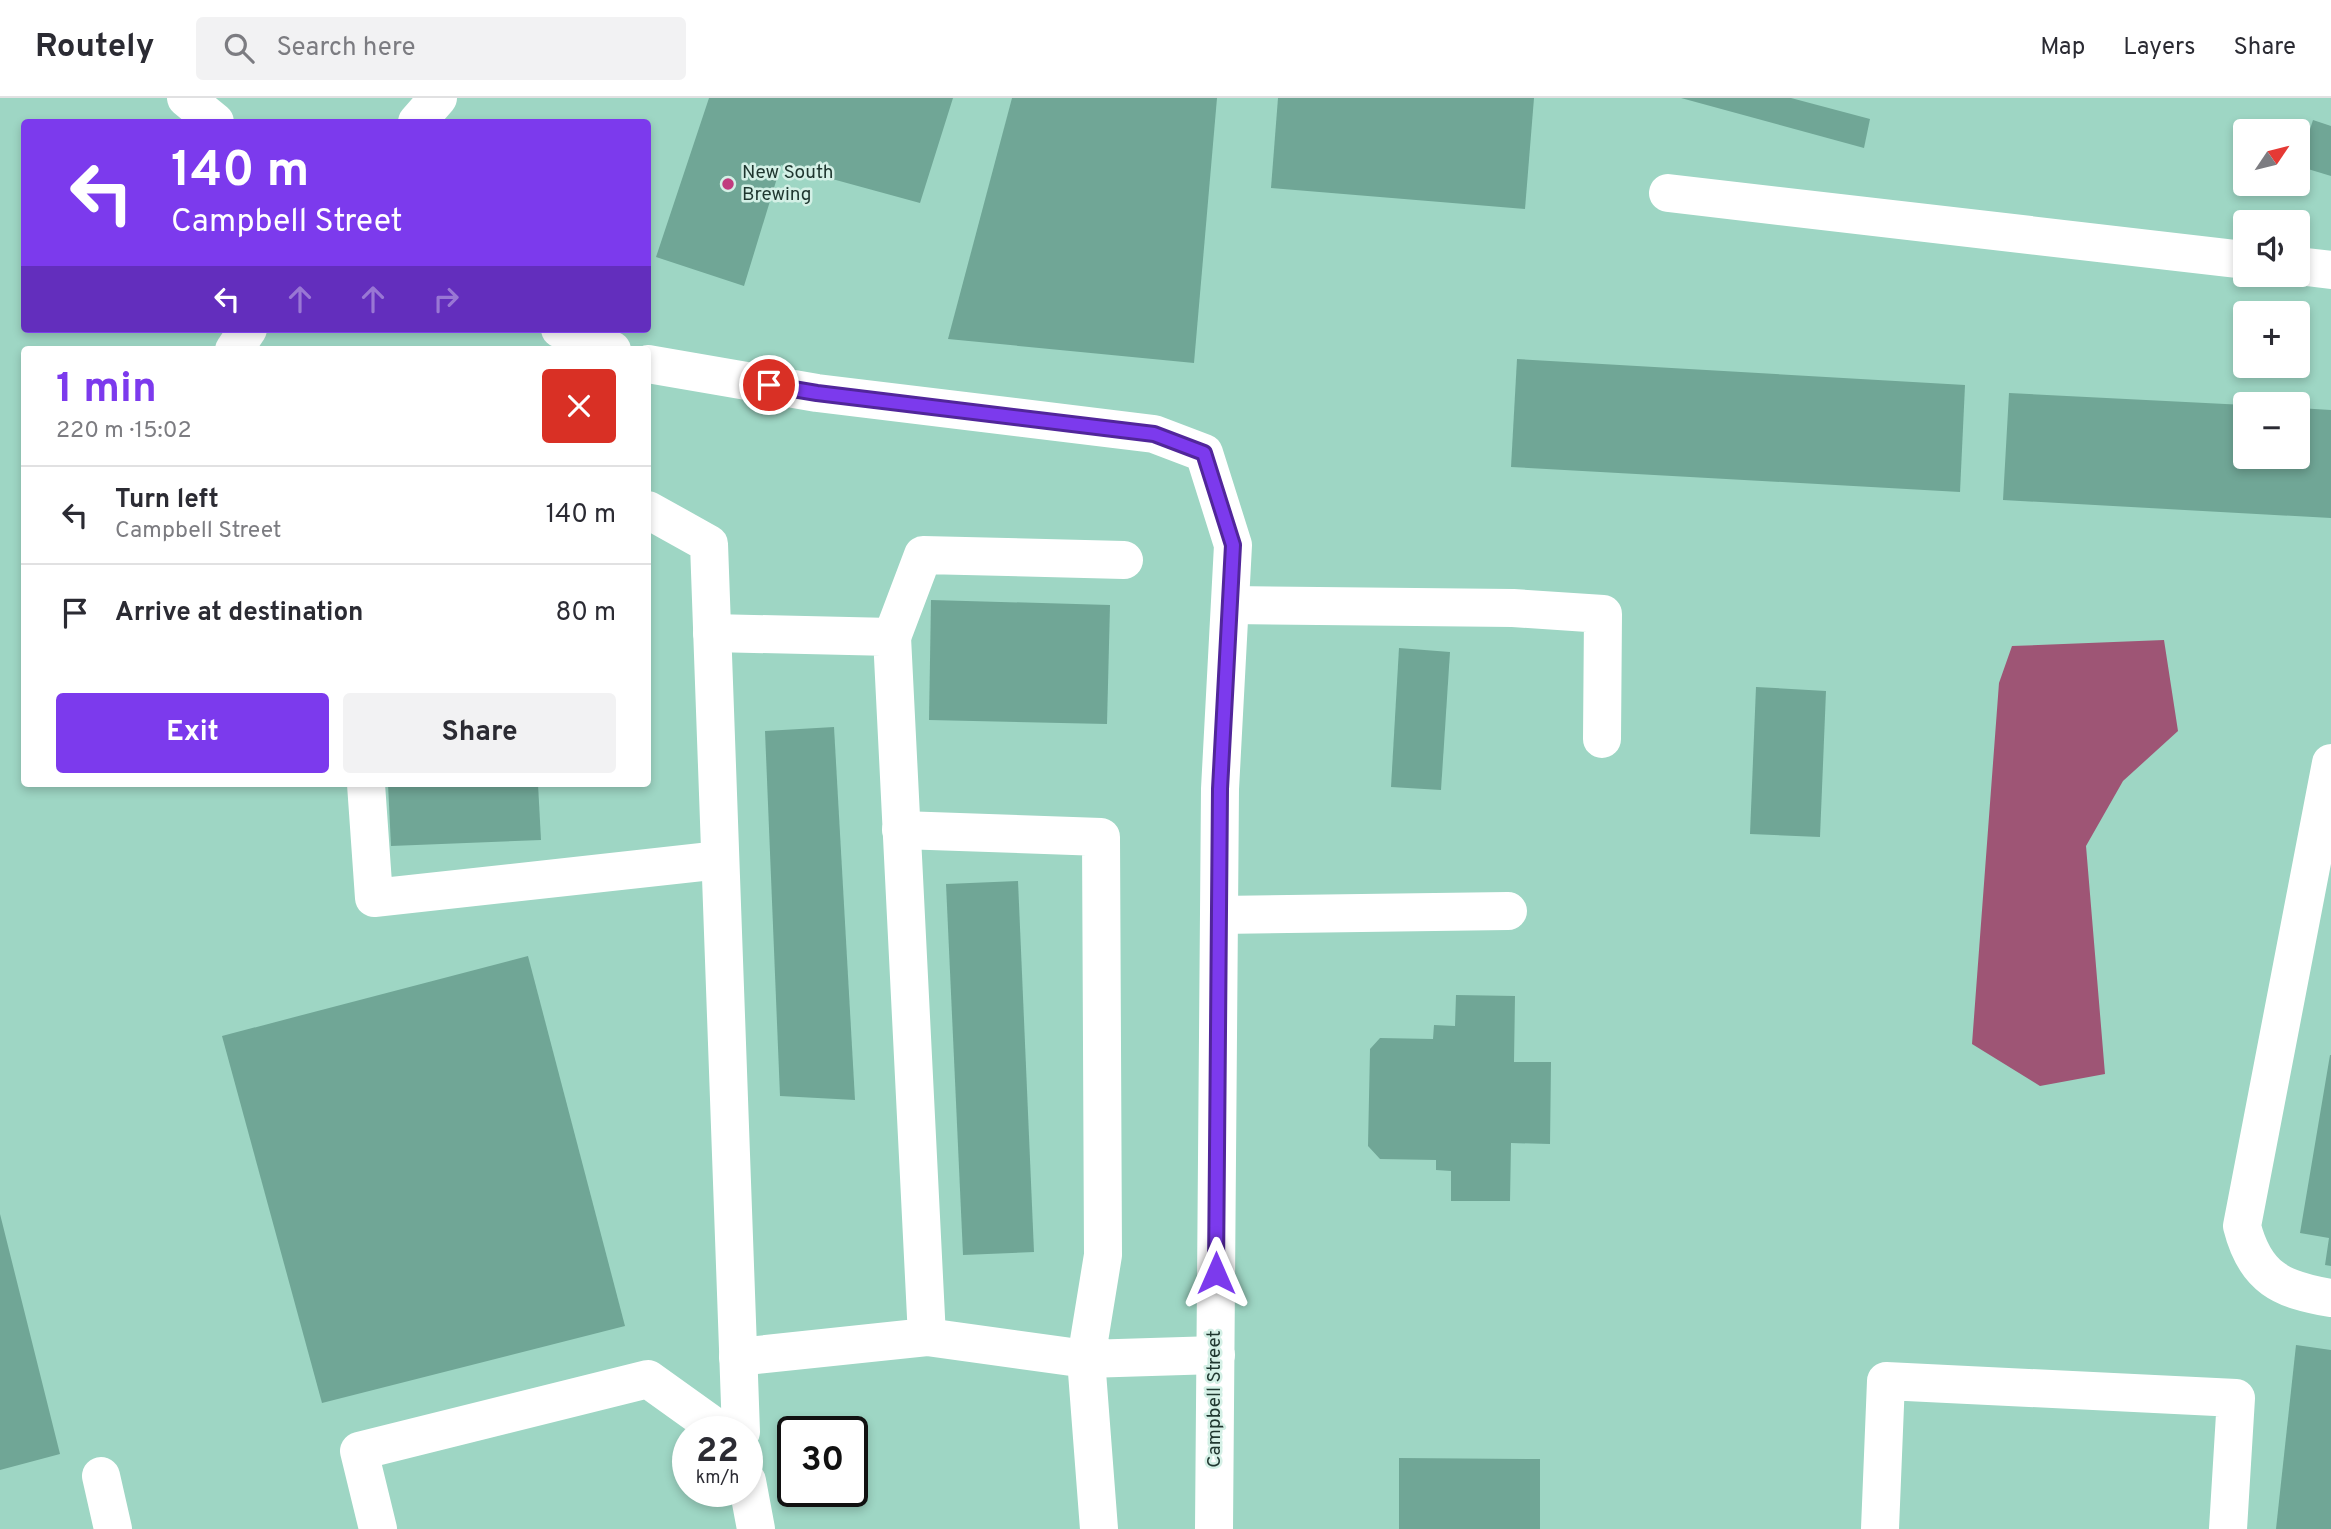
<!DOCTYPE html>
<meta charset="utf-8">
<style>
body{margin:0;font-family:Overpass,sans-serif;background:#f2f2f3;color:#2b2b33;height:100vh;display:flex;flex-direction:column;font-size:26px;white-space:nowrap}
*{box-sizing:border-box;margin:0}
p{font-size:23px;color:#7c7c81}
.icon{flex:none;width:38px;height:38px;fill:none;stroke:currentColor;stroke-width:2;stroke-linecap:round;stroke-linejoin:round}
.map{position:relative;flex:1;overflow:hidden}
.panel{position:absolute;left:21px;top:248px;width:630px;height:441px;display:flex;flex-direction:column;background:#fff;border-radius:7px;box-shadow:0 4px 10px #0003}
.panel>*{flex:none}
.top-card{position:absolute;left:21px;top:21px;width:630px;height:214px;border-radius:7px;box-shadow:0 4px 10px #0003;background:#7c3aed;color:#fff;overflow:hidden}
.needle{width:46px;rotate:55deg}
.tools{position:absolute;left:2233px;top:21px;display:grid;gap:14px}
.tools a{display:grid;place-items:center;width:77px;height:77px;border-radius:7px;background:#fff;box-shadow:0 4px 10px #0003;font-size:35px}
.speed{position:absolute;left:672px;top:1318px;display:flex;gap:14px;font-size:35px;font-weight:700;text-align:center}
.speed>*{display:grid;place-content:center;width:91px;height:91px;border-radius:50%;background:#fff;box-shadow:0 4px 10px #0003;line-height:1}
.speed small{font-size:18px;font-weight:400}
.speed .limit{border:4px solid #111;border-radius:10px;background:#fff;color:#111}
.pin{position:absolute;display:grid;place-items:center;width:60px;height:60px;color:#fff;margin:-30px;border:4px solid #fff;border-radius:50%;box-shadow:0 2px 7px #0007}
.me{position:absolute;width:77px;margin:-38px;rotate:0deg;stroke-linejoin:round;filter:drop-shadow(0 0 5px #0008)}
.turn{display:flex;align-items:center;gap:24px;height:147px;padding:0 35px;font-size:32px}
.turn .icon{width:91px;height:91px;stroke-width:2.5}
.turn b{display:block;font-size:49px;line-height:60px}
.lanes{display:flex;align-items:center;height:66px;padding:0 35px;background:#0003;justify-content:center;gap:35px;direction:ltr}
.lanes .off{opacity:.35}
.round{display:grid;place-items:center;flex:none;width:74px;height:74px;border-radius:7px;background:#f2f2f3}
.headline{display:flex;align-items:center;justify-content:space-between;height:119px;padding:0 35px}
h1{font-size:42px;font-weight:700;line-height:52px;color:#7c3aed}
.primary-button{display:flex;gap:14px;margin-top:auto;padding:14px 35px}
.primary-button a{flex:1;height:80px;border-radius:7px;background:#7c3aed;color:#fff;font-size:28px;font-weight:700;line-height:80px;text-align:center}
.primary-button a+a{background:#f2f2f3;color:#2b2b33}
ul{padding:0;list-style:none}
li{display:flex;align-items:center;gap:21px;height:98px;padding:0 35px;border-top:2px solid #e1e1e2}
li div{flex:1}
li b{display:block;font-size:26px}
li em{font-style:normal}
header{display:flex;align-items:center;gap:42px;box-sizing:border-box;height:98px;padding:0 35px;background:#fff;border-bottom:2px solid #e1e1e2}
header strong{font-size:33px}
nav{display:flex;gap:38px;margin-inline-start:auto;font-size:24px}
.search{width:490px;height:63px;background:#f2f2f3;display:flex;align-items:center;gap:18px;box-sizing:border-box;padding:0 24px;border-radius:7px;color:#7c7c81;font-size:26px}
.map>svg:first-child{display:block}
.water{fill:#9e5575}
.building{fill:#70a696}
.lines{fill:none;stroke-linecap:round;stroke-linejoin:round}
.minor{stroke:#fff;stroke-width:38}
.route-casing{stroke:#51269a;stroke-width:18}
.route{stroke:#7c3aed;stroke-width:12}
.poi-dot{fill:#c13c7f;stroke:#d4f0e6;stroke-width:2.5}
.labels{text-anchor:middle;dominant-baseline:central;stroke-width:5;stroke-linejoin:round;paint-order:stroke}
.poi-label{font-size:19px;fill:#1f362f;stroke:#d4f0e6;text-anchor:start}
.street-label{font-size:19px;fill:#1f362f;stroke:#d4f0e6}
</style>
<header>
<strong>Routely</strong>
<div class="search"><svg class="icon" aria-label="search" viewBox="0 0 24 24"><circle cx="10" cy="10" r="6"/><path d="M15 15l6 6"/></svg>Search here</div>
<nav><a>Map</a><a>Layers</a><a>Share</a></nav>
</header>
<div class="map">
<svg width="2331" height="1431" viewBox="0 0 2331 1431">
<rect width="100%" height="100%" fill="#9ed6c4"/>
<polygon class="water" points="2164,542 2178,633 2123,683 2086,748 2105,976 2040,988 1972,946 1999,585 2012,548"/>
<g class="building">
<polygon points="709,0 953,0 920,105 781,67 744,188 656,159"/>
<polygon points="1012,0 1217,0 1194,265 948,241"/>
<polygon points="1278,0 1534,0 1525,111 1271,90"/>
<polygon points="1681,0 1791,0 1870,21 1864,50"/>
<polygon points="2313,22 2331,28 2331,78 2298,68"/>
<polygon points="1517,261 1965,287 1960,394 1511,369"/>
<polygon points="2009,295 2245,307 2245,359 2298,359 2298,310 2331,312 2331,420 2003,402"/>
<polygon points="931,502 1110,507 1107,626 929,622"/>
<polygon points="1399,550 1450,554 1441,692 1391,689"/>
<polygon points="1756,589 1826,593 1820,739 1750,736"/>
<polygon points="834,629 855,1002 780,998 765,633"/>
<polygon points="388,686 538,686 541,742 391,748"/>
<polygon points="1018,783 1034,1154 963,1157 946,786"/>
<polygon points="528,858 625,1228 322,1305 222,938"/>
<polygon points="1456,897 1515,898 1514,964 1551,964 1550,1046 1511,1045 1510,1103 1451,1103 1451,1073 1436,1072 1436,1062 1380,1061 1368,1048 1370,951 1380,940 1433,941 1434,927 1455,928"/>
<polygon points="2330,957 2331,957 2331,1168 2325,1167 2329,1140 2300,1135"/>
<polygon points="0,1116 60,1356 0,1372"/>
<polygon points="2296,1247 2331,1252 2331,1431 2276,1431"/>
<polygon points="1399,1360 1540,1361 1540,1431 1399,1431"/>
</g>
<g class="lines">
<g class="minor">
<polyline points="186,0 215,24"/>
<polyline points="417,24 438,0"/>
<polyline points="1668,95 2245,162"/>
<polyline points="2298,168 2331,172"/>
<polyline points="560,231 612,252"/>
<polyline points="234,252 248,231"/>
<polyline points="648,266 817,295 1154,336 1204,355 1233,447 1220,691 1214,1431"/>
<polyline points="648,412 709,446 741,1334"/>
<polyline points="1230,507 1513,510 1603,516 1602,641"/>
<polyline points="712,535 892,539 927,1239 738,1259"/>
<polyline points="892,539 923,457 1124,462"/>
<path d="M2331,665L2242,1128C2255,1180 2282,1192 2331,1200"/>
<polyline points="366,686 374,800 720,762"/>
<polyline points="901,732 1101,739 1103,1157 1086,1261 1216,1257"/>
<polyline points="1219,817 1508,813"/>
<polyline points="927,1239 1086,1261 1099,1431"/>
<polyline points="101,1378 113,1431"/>
<polyline points="747,1383 756,1431"/>
<polyline points="378,1431 359,1353 648,1281 722,1334"/>
<polyline points="1880,1431 1886,1283 2236,1300 2228,1431"/>
</g>
</g>
<g class="lines">
<defs>
<polyline id="route" points="769,287 817,295 1154,336 1204,355 1233,447 1220,691 1216,1175"/>
</defs>
<use href="#route" class="route-casing"/>
<use href="#route" class="route"/>
</g>
<circle class="poi-dot" cx="728" cy="86" r="7"/>
<g class="labels">
<g class="poi-label">
<text x="742" y="75">New South<tspan x="742" dy="22">Brewing</tspan></text>
</g>
<g class="street-label">
<text transform="translate(1215 1301) rotate(-90)">Campbell Street</text>
</g>
</g>
</svg>
<div class="tools">
<a><svg class="needle" viewBox="-14 -14 28 28"><path d="M0-13l5 13h-10z" fill="#e53935"/><path d="M0 13l5-13h-10z" fill="#7c7c81"/></svg></a>
<a><svg class="icon" aria-label="sound" viewBox="0 0 24 24"><path d="M4 9h4l5-4v14l-5-4H4zM17 9q2 3 0 6"/></svg></a>
<a>+</a>
<a>−</a>
</div>
<div class="speed"><div>22<small>km/h</small></div><div class="limit">30</div></div>
<div class="pin" style="left:769px;top:287px;background:#d93025"><svg class="icon" aria-label="arrive" viewBox="0 0 24 24"><path d="M6 21V4h12l-3 4 3 4H6"/></svg></div>
<svg class="me" style="left:1216px;top:1175px" viewBox="-20 -20 40 40"><path d="M0-17L14 15 0 8-14 15z" fill="#7c3aed" stroke="#fff" stroke-width="4"/></svg>
<div class="top-card">
<div class="turn"><svg class="icon" aria-label="left" viewBox="0 0 24 24"><path d="M17 20v-9H6M10 6l-5 5 5 5"/></svg><div><b>140 m</b>Campbell Street</div></div>
<div class="lanes"><svg class="icon" aria-label="left" viewBox="0 0 24 24"><path d="M17 20v-9H6M10 6l-5 5 5 5"/></svg><svg class="icon off" aria-label="ahead" viewBox="0 0 24 24"><path d="M12 20V5M6 11l6-6 6 6"/></svg><svg class="icon off" aria-label="ahead" viewBox="0 0 24 24"><path d="M12 20V5M6 11l6-6 6 6"/></svg><svg class="icon off" aria-label="right" viewBox="0 0 24 24"><path d="M7 20v-9h11M14 6l5 5-5 5"/></svg></div>
</div>
<section class="panel">
<div class="headline"><div><h1>1 min</h1><p>220 m · 15:02</p></div><a class="round" style="background:#d93025;color:#fff"><svg class="icon" aria-label="close" viewBox="0 0 24 24"><path d="M6 6l12 12M18 6L6 18"/></svg></a></div>
<ul>
<li><svg class="icon" aria-label="left" viewBox="0 0 24 24"><path d="M17 20v-9H6M10 6l-5 5 5 5"/></svg><div><b>Turn left</b><p>Campbell Street</p></div><em>140 m</em></li>
<li><svg class="icon" aria-label="arrive" viewBox="0 0 24 24"><path d="M6 21V4h12l-3 4 3 4H6"/></svg><div><b>Arrive at destination</b></div><em>80 m</em></li>
</ul>
<div class="primary-button"><a>Exit</a><a>Share</a></div>
</section>
</div>
